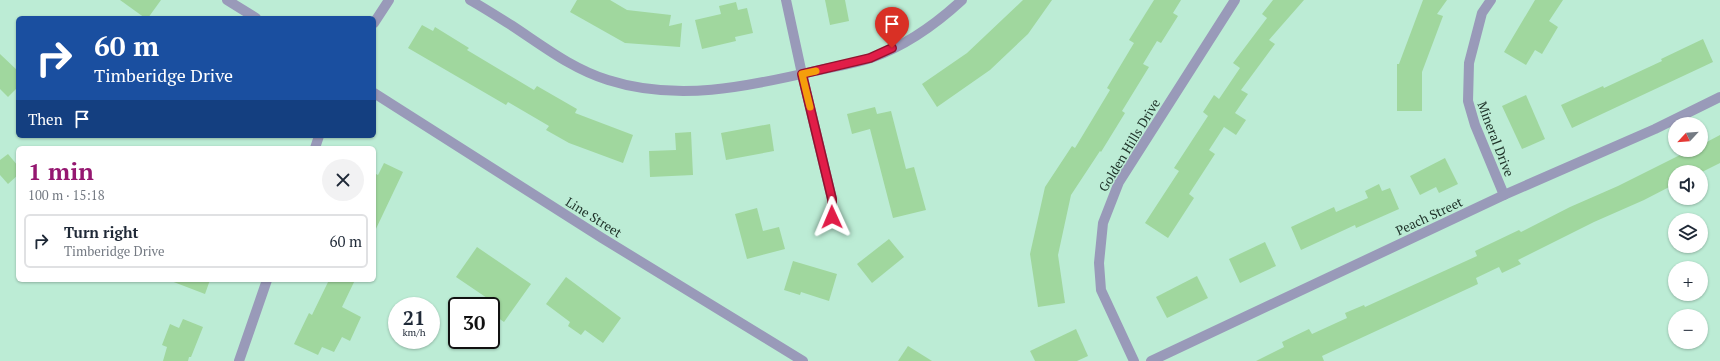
<!DOCTYPE html>
<meta charset="utf-8">
<style>
body{margin:0;font-family:"PT Serif",serif;background:#f2f2f3;color:#1f2937;height:100vh;display:flex;flex-direction:column;font-size:15px;white-space:nowrap}
*{box-sizing:border-box;margin:0}
p{font-size:13px;color:#747a83}
.icon{flex:none;width:22px;height:22px;fill:none;stroke:currentColor;stroke-width:2;stroke-linecap:round;stroke-linejoin:round}
.map{position:relative;flex:1;overflow:hidden}
.details{position:absolute;left:16px;top:146px;width:360px;height:136px;display:flex;flex-direction:column;background:#fff;border-radius:6px;box-shadow:0 1px 3px #0004}
.details>*{flex:none}
.hud{position:absolute;left:16px;top:16px;width:360px;height:122px;border-radius:6px;box-shadow:0 1px 3px #0004;background:#1a4fa0;color:#fff;overflow:hidden}
.needle{width:26px;rotate:244deg}
.fabs{position:absolute;left:1668px;top:117px;display:grid;gap:8px}
.fabs a{display:grid;place-items:center;width:40px;height:40px;border-radius:50%;background:#fff;box-shadow:0 1px 3px #0004;font-size:20px}
.speed{position:absolute;left:388px;top:297px;display:flex;gap:8px;font-size:20px;font-weight:700;text-align:center}
.speed>*{display:grid;place-content:center;width:52px;height:52px;border-radius:50%;background:#fff;box-shadow:0 1px 3px #0004;line-height:1}
.speed small{font-size:10px;font-weight:400}
.speed .limit{border:2px solid #111;border-radius:6px;background:#fff;color:#111}
.pin{position:absolute;display:grid;place-items:center;width:34px;height:34px;color:#fff;margin:-41px -17px;border-radius:50% 50% 50% 0;rotate:-45deg;box-shadow:0 0 4px #0007}
.pin .icon{rotate:45deg}
.me{position:absolute;width:44px;margin:-22px;rotate:359deg;stroke-linejoin:round;filter:drop-shadow(0 0 3px #0008)}
.turn{display:flex;align-items:center;gap:14px;height:84px;padding:0 12px;font-size:18px}
.turn .icon{width:52px;height:52px;stroke-width:2.5}
.turn b{display:block;font-size:28px;line-height:34px}
.then{display:flex;align-items:center;height:38px;padding:0 12px;background:#0003;gap:8px;font-size:15px}
.round{display:grid;place-items:center;flex:none;width:42px;height:42px;border-radius:21px;background:#f2f2f3}
.head{display:flex;align-items:center;justify-content:space-between;height:68px;padding:0 12px}
h1{font-size:24px;font-weight:700;line-height:30px;color:#951770}
ul{padding:0;list-style:none}
li{display:flex;align-items:center;gap:12px;height:54px;margin:0 8px 6px;padding:0 4px;border:2px solid #e0e1e3;border-radius:6px}
li div{flex:1}
li b{display:block;font-size:15px}
li em{font-style:normal}
.map>svg:first-child{display:block}
.building{fill:#a0d79e}
.lines{fill:none;stroke-linecap:round;stroke-linejoin:round}
.street{stroke:#999ab9;stroke-width:10}
.route-casing{stroke:#92132f;stroke-width:10}
.route{stroke:#e11d48;stroke-width:7}
.slow{stroke:#f59e0b;stroke-width:7}
.labels{text-anchor:middle;dominant-baseline:central;stroke-width:3;stroke-linejoin:round;paint-order:stroke}
.street-label{font-size:13px;fill:#1e3128;stroke:#bcecd5}
</style>
<div class="map">
<svg width="1720" height="361" viewBox="0 0 1720 361">
<rect width="100%" height="100%" fill="#bcecd5"/>
<g class="building">
<polygon points="120,0 161,0 148,18 145,18"/>
<polygon points="577,0 610,0 627,10 671,15 669,26 682,23 680,47 625,43 570,12"/>
<polygon points="825,0 845,0 849,21 830,25"/>
<polygon points="1023,0 1052,0 1028,34 990,70 937,107 922,84 967,53"/>
<polygon points="1154,0 1181,0 1173,13 1178,16 1161,43 1157,41 1143,64 1149,67 1122,111 1125,113 1101,152 1100,151 1071,195 1058,255 1065,303 1038,307 1030,254 1045,187 1072,146 1075,148 1110,90 1107,88 1134,43 1129,40"/>
<polygon points="1273,0 1304,0 1269,40 1275,44 1241,90 1248,94 1235,113 1246,120 1236,135 1224,127 1209,150 1215,154 1189,194 1194,198 1168,238 1145,223 1179,171 1174,168 1208,116 1203,112 1214,95 1219,99 1240,68 1233,63 1267,18 1262,14"/>
<polygon points="1423,0 1447,0 1437,14 1443,16 1422,72 1422,111 1397,111 1397,64 1399,64"/>
<polygon points="1535,0 1563,0 1549,21 1558,27 1542,54 1535,50 1526,65 1504,52"/>
<polygon points="736,2 738,10 747,8 753,33 735,37 736,41 702,49 695,20 721,14 719,6"/>
<polygon points="422,25 433,31 435,27 469,48 467,50 534,90 537,86 577,109 575,113 633,135 623,163 569,143 546,130 549,126 508,102 506,105 408,48"/>
<polygon points="1703,39 1713,62 1572,128 1561,105 1603,86 1604,88 1662,61 1661,59"/>
<polygon points="0,54 18,71 18,87 8,97 0,89"/>
<polygon points="1526,95 1545,139 1522,149 1502,106"/>
<polygon points="875,107 877,114 891,111 906,169 914,167 926,210 893,218 870,129 852,134 847,114"/>
<polygon points="770,124 774,151 726,160 721,133"/>
<polygon points="691,132 693,175 650,177 649,151 676,150 675,133"/>
<polygon points="1720,135 1720,163 1702,172 1675,172 1675,184 1644,200 1594,222 1518,260 1521,264 1502,273 1499,267 1476,278 1478,284 1322,356 1324,361 1256,361 1284,347 1282,342 1309,329 1312,334 1347,318 1345,313 1364,305 1365,307 1477,256 1475,251 1519,230 1521,232 1570,207 1618,186 1690,150 1701,150 1701,145"/>
<polygon points="8,154 18,166 18,175 8,184 0,175 0,160"/>
<polygon points="1445,158 1458,184 1439,193 1436,187 1420,195 1410,176"/>
<polygon points="384,163 403,172 374,233 374,173 378,175"/>
<polygon points="1379,184 1382,191 1390,188 1399,209 1356,228 1355,225 1301,250 1291,227 1334,207 1336,212 1368,198 1365,191"/>
<polygon points="757,208 763,231 779,227 785,249 747,259 735,214"/>
<polygon points="889,239 904,257 872,283 857,264"/>
<polygon points="1265,242 1276,266 1240,283 1229,259"/>
<polygon points="477,247 531,284 504,322 491,313 491,306 481,306 487,298 456,277"/>
<polygon points="793,261 837,274 829,301 801,292 800,295 784,290"/>
<polygon points="1197,276 1208,298 1167,318 1156,297"/>
<polygon points="566,277 621,318 603,343 585,330 581,335 568,326 570,322 546,304"/>
<polygon points="171,280 210,280 205,294 171,281"/>
<polygon points="329,280 355,280 342,307 361,317 350,341 342,337 334,352 322,347 318,355 294,344 309,313 312,315"/>
<polygon points="183,319 203,327 191,357 189,357 188,361 163,361 167,347 162,345 170,324 179,328"/>
<polygon points="1076,329 1088,356 1077,361 1035,361 1030,351"/>
<polygon points="908,346 932,361 898,361"/>
</g>
<g class="lines">
<g class="street">
<polyline points="227,0 256,18"/>
<path d="M470,0C484,8 498,17 511,25C543,46 572,69 608,80C677,102 746,87 815,71C833,67 853,64 871,58C905,46 936,24 962,0"/>
<polyline points="786,0 802,74 832,199 832,217"/>
<polyline points="1491,0 1482,13 1469,63 1468,101 1475,125 1504,195"/>
<polyline points="374,23 389,0"/>
<polyline points="374,93 602,238 803,361"/>
<polyline points="315,148 319,136"/>
<polyline points="239,361 267,280"/>
<polyline points="1134,361 1101,290 1099,263 1103,223 1119,182 1235,0"/>
<polyline points="1151,361 1504,195 1655,129 1720,97"/>
</g>
</g>
<g class="lines">
<defs>
<polyline id="route" points="832,217 832,199 802,74 870,58 892,48"/>
</defs>
<use href="#route" class="route-casing"/>
<use href="#route" class="route"/>
<polyline class="slow" points="810,107 802,74 816,71"/>
</g>
<g class="labels">
<g class="street-label">
<text transform="translate(1496 139) rotate(69)">Mineral Drive</text>
<text transform="translate(1129 145) rotate(-59)">Golden Hills Drive</text>
<text transform="translate(1429 216) rotate(-25)">Peach Street</text>
<text transform="translate(594 217) rotate(32)">Line Street</text>
</g>
</g>
</svg>
<div class="fabs">
<a><svg class="needle" viewBox="-14 -14 28 28"><path d="M0-13l5 13h-10z" fill="#e53935"/><path d="M0 13l5-13h-10z" fill="#747a83"/></svg></a>
<a><svg class="icon" aria-label="sound" viewBox="0 0 24 24"><path d="M4 9h4l5-4v14l-5-4H4zM17 9q2 3 0 6"/></svg></a>
<a><svg class="icon" aria-label="layers" viewBox="0 0 24 24"><path d="M12 4l9 5-9 5-9-5zM3 14l9 5 9-5"/></svg></a>
<a>+</a>
<a>−</a>
</div>
<div class="speed"><div>21<small>km/h</small></div><div class="limit">30</div></div>
<div class="pin" style="left:892px;top:48px;background:#d93025"><svg class="icon" aria-label="arrive" viewBox="0 0 24 24"><path d="M6 21V4h12l-3 4 3 4H6"/></svg></div>
<svg class="me" style="left:832px;top:217px" viewBox="-20 -20 40 40"><path d="M0-17L14 15 0 8-14 15z" fill="#e11d48" stroke="#fff" stroke-width="4"/></svg>
<div class="hud">
<div class="turn"><svg class="icon" aria-label="right" viewBox="0 0 24 24"><path d="M7 20v-9h11M14 6l5 5-5 5"/></svg><div><b>60 m</b>Timberidge Drive</div></div>
<div class="then">Then<svg class="icon" aria-label="arrive" viewBox="0 0 24 24"><path d="M6 21V4h12l-3 4 3 4H6"/></svg></div>
</div>
<section class="details">
<div class="head"><div><h1>1 min</h1><p>100 m · 15:18</p></div><a class="round"><svg class="icon" aria-label="close" viewBox="0 0 24 24"><path d="M6 6l12 12M18 6L6 18"/></svg></a></div>
<ul>
<li><svg class="icon" aria-label="right" viewBox="0 0 24 24"><path d="M7 20v-9h11M14 6l5 5-5 5"/></svg><div><b>Turn right</b><p>Timberidge Drive</p></div><em>60 m</em></li>
</ul>
</section>
</div>
